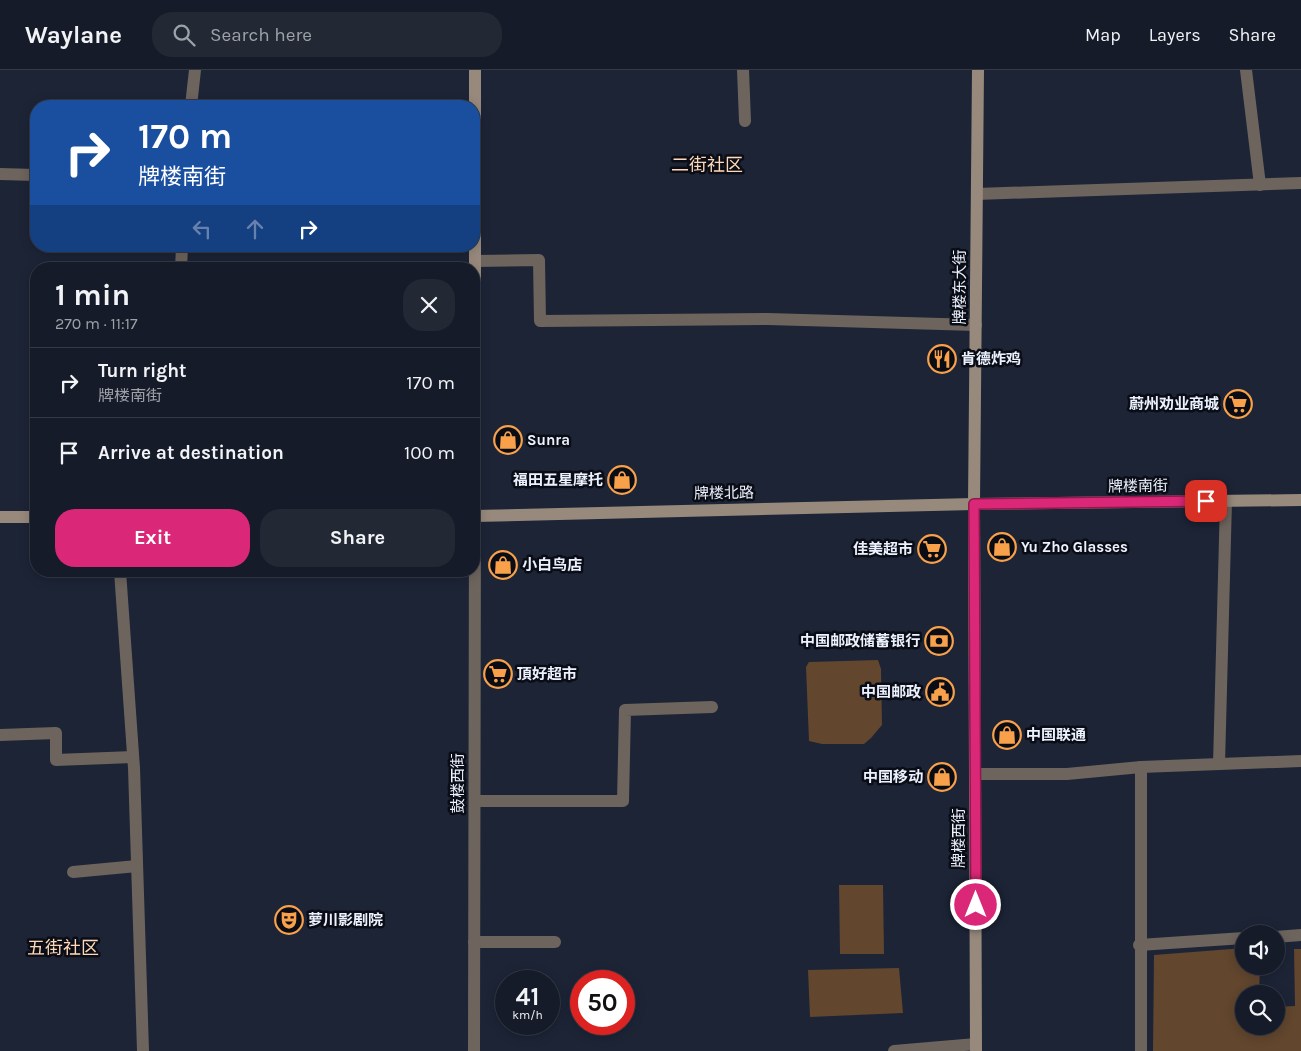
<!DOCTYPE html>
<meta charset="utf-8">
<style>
body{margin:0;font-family:Karla,"Noto Sans SC",sans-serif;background:#222834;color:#f1f3f6;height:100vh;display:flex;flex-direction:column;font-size:19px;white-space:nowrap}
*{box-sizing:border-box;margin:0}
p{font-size:16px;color:#9da1a8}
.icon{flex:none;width:28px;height:28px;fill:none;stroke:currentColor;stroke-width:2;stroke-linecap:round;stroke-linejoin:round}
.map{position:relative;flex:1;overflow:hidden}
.drawer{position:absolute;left:30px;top:192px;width:450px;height:315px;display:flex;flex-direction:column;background:#151b28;border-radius:20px;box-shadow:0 2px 12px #0003,0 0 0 1px #343945}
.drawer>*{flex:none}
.hud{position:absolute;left:30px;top:30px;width:450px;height:152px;border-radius:20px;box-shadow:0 2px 12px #0003,0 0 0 1px #343945;background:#1a4fa0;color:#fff;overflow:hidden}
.buttons{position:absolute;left:1235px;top:855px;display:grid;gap:10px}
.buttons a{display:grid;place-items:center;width:50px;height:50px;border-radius:50%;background:#151b28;box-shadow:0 2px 12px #0003,0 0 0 1px #343945;font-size:25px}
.speed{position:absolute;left:495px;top:900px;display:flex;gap:10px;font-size:25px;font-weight:700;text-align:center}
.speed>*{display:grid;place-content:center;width:65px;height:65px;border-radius:50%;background:#151b28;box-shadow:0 2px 12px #0003,0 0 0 1px #343945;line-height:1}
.speed small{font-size:12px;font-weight:400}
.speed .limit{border:8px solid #d22;background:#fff;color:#111}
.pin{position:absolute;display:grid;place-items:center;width:42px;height:42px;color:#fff;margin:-21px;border-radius:10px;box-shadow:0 2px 8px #0006}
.me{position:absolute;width:55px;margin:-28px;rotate:0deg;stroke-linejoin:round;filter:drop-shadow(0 0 4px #0008)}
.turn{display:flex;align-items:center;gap:18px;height:105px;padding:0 25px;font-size:22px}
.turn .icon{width:65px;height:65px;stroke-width:2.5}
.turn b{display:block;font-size:35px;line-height:42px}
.lanes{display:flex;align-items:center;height:48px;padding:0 25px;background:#0003;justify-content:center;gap:25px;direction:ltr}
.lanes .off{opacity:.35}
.round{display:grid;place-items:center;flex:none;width:52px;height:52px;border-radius:20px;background:#222834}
.headline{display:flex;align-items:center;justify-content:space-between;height:85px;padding:0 25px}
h1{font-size:30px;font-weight:700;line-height:38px}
.button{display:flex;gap:10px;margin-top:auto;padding:10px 25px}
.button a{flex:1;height:58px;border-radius:20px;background:#db2777;color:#fff;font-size:20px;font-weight:700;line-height:58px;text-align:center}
.button a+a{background:#222834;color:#f1f3f6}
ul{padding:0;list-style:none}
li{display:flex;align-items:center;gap:15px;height:70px;padding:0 25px;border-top:1px solid #343945}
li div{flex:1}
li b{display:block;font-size:19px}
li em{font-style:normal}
header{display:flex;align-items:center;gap:30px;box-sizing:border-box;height:70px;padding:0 25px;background:#151b28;border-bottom:1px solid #343945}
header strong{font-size:24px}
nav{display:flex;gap:28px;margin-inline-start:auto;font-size:18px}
.search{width:350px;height:45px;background:#222834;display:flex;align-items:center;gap:12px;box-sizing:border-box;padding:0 18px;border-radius:20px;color:#9da1a8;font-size:19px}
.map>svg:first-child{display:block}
.green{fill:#62462e}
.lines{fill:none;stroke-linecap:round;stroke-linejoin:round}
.street{stroke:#6d645d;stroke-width:12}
.secondary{stroke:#97897c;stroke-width:12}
.route-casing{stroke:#8e194d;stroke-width:12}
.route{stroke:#db2777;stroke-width:9}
.labels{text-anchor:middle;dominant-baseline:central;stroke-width:5;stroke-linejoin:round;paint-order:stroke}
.street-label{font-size:15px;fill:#ebf1fe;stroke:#0a0d15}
.poi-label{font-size:15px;font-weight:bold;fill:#ebf1fe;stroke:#0a0d15;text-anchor:start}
.quarter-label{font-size:18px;fill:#ffd9b9;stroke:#0a0d15}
</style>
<header>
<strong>Waylane</strong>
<div class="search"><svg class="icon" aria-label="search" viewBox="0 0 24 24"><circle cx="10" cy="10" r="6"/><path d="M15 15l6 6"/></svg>Search here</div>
<nav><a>Map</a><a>Layers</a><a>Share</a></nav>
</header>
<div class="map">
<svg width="1301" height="981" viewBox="0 0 1301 981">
<rect width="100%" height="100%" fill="#1c2436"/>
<g class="green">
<polygon points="878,590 881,599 882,655 871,668 864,674 822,674 809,671 806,597 809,592"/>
<polygon points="839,815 883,815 884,884 840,884"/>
<polygon points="1244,878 1244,896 1260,896 1259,924 1244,924 1244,956 1276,956 1276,937 1295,936 1294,879 1301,879 1301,981 1153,981 1154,885"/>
<polygon points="899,898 903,943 810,947 808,900"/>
</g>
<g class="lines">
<g class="street">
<polyline points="743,0 745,51"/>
<polyline points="1246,0 1260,115"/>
<polyline points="191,36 195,0"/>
<polyline points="0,104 36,105"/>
<polyline points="977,124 1301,113"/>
<polyline points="475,191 539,190 540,251 768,249 976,255"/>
<polyline points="181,199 182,176"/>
<polyline points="120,501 134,698 143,981"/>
<polyline points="0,665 56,663 56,690 133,687"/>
<polyline points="1219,694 1226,431"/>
<polyline points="975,704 1067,704 1141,697 1301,691"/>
<polyline points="475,731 623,731 625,640 712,637"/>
<polyline points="73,802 137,796"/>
<polyline points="1276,867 1301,865"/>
<polyline points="474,872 555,872"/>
<polyline points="1139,875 1244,868"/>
<polyline points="474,981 475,446"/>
<polyline points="894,981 976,974"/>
<polyline points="1141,981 1141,697"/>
</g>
<g class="secondary">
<polyline points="474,446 974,434 1301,430"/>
<polyline points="475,446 475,0"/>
<polyline points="0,447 36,447"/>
<polyline points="976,981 974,434 978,0"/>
</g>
</g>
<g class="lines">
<defs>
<polyline id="route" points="976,835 974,434 1206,431"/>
</defs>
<use href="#route" class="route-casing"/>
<use href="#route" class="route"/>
</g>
<defs>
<symbol id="restaurant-ring" viewBox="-11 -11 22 22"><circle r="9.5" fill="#0a0d15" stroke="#f8a14a" stroke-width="1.5"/><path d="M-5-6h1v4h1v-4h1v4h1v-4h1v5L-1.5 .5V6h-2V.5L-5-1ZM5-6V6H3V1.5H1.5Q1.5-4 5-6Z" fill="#f8a14a"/></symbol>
<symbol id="supermarket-ring" viewBox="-11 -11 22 22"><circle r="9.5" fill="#0a0d15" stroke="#f8a14a" stroke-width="1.5"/><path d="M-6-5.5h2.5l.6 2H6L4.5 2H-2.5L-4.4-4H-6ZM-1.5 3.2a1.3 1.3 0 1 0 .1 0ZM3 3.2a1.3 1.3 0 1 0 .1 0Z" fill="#f8a14a"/></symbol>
<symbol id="shop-ring" viewBox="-11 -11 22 22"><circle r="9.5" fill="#0a0d15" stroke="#f8a14a" stroke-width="1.5"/><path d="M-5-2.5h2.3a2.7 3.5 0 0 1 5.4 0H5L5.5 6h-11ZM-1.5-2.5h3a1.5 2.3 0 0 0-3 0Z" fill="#f8a14a"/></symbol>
<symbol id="bank-ring" viewBox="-11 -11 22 22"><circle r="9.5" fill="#0a0d15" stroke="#f8a14a" stroke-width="1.5"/><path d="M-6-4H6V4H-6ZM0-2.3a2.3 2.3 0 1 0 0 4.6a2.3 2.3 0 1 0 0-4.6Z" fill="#f8a14a"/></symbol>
<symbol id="civic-ring" viewBox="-11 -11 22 22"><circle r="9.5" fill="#0a0d15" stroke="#f8a14a" stroke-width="1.5"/><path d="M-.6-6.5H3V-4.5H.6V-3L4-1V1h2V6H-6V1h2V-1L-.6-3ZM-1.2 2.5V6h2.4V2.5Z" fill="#f8a14a"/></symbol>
<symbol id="theatre-ring" viewBox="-11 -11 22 22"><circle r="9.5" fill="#0a0d15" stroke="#f8a14a" stroke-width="1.5"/><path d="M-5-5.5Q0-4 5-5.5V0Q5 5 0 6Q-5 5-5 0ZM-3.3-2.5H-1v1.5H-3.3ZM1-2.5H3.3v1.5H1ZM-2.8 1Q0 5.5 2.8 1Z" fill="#f8a14a"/></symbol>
</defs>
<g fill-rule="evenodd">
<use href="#restaurant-ring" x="926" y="273" width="32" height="32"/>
<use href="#supermarket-ring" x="1222" y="318" width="32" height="32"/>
<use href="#shop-ring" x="492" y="354" width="32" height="32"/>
<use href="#shop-ring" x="606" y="394" width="32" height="32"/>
<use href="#shop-ring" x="986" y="461" width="32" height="32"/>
<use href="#supermarket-ring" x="916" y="463" width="32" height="32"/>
<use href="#shop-ring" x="487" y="479" width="32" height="32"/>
<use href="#bank-ring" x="923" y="555" width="32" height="32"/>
<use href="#supermarket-ring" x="482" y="588" width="32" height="32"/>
<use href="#civic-ring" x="924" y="606" width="32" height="32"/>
<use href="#shop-ring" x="991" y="649" width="32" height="32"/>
<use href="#shop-ring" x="926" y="691" width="32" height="32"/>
<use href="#theatre-ring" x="273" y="834" width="32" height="32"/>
</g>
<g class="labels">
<g class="street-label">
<text transform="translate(960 217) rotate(-90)">牌楼东大街</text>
<text transform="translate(1138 416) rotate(-1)">牌楼南街</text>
<text transform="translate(724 423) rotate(-1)">牌楼北路</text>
<text transform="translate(458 713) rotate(-90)">鼓楼西街</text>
<text transform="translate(959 768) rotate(-90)">牌楼西街</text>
</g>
<g class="poi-label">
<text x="961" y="289">肯德炸鸡</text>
<text x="1219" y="334" text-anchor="end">蔚州劝业商城</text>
<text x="527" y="370">Sunra</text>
<text x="603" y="410" text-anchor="end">福田五星摩托</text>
<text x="1021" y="477">Yu Zho Glasses</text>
<text x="913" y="479" text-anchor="end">佳美超市</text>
<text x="522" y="495">小白鸟店</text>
<text x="920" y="571" text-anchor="end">中国邮政储蓄银行</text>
<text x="517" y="604">頂好超市</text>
<text x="921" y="622" text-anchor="end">中国邮政</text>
<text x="1026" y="665">中国联通</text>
<text x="923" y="707" text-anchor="end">中国移动</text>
<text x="308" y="850">萝川影剧院</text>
</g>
<g class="quarter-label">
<text x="707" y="95">二街社区</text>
<text x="63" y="878">五街社区</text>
</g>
</g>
</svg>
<div class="buttons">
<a><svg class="icon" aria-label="sound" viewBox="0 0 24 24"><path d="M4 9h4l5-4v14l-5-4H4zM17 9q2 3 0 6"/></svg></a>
<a><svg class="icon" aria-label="search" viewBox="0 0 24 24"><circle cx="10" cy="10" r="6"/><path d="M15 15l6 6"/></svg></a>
</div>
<div class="speed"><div>41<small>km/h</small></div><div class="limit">50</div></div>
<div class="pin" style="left:1206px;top:431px;background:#d93025"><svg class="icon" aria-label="arrive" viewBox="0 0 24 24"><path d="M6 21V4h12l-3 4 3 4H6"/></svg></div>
<svg class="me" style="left:976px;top:835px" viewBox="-20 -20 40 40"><circle r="17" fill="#db2777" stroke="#fff" stroke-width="3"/><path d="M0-11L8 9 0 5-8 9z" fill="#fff"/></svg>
<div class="hud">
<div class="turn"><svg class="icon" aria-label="right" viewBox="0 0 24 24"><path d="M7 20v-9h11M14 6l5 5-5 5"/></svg><div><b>170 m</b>牌楼南街</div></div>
<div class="lanes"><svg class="icon off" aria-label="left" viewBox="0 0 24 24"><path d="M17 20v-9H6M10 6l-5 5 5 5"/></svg><svg class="icon off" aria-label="ahead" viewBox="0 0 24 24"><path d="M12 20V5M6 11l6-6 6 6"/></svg><svg class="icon" aria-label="right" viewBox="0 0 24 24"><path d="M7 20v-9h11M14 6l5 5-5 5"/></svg></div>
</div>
<section class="drawer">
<div class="headline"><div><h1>1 min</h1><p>270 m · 11:17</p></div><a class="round"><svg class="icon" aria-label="close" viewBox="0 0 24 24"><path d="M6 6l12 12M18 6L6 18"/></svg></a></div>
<ul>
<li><svg class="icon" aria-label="right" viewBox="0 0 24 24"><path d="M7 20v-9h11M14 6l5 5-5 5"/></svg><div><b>Turn right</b><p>牌楼南街</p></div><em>170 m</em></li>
<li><svg class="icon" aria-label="arrive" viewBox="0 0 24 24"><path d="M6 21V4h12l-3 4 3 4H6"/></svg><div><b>Arrive at destination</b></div><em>100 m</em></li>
</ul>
<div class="button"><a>Exit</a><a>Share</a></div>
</section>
</div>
